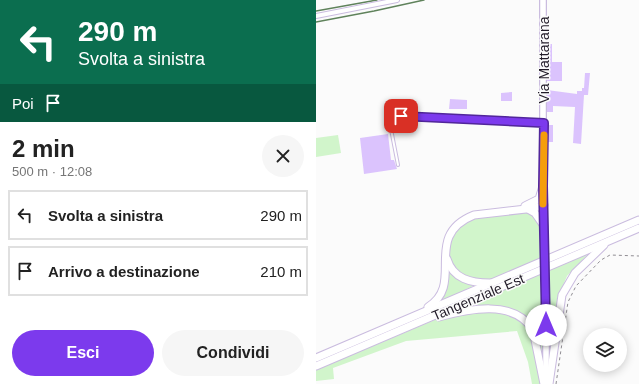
<!DOCTYPE html>
<html lang="it">
<meta charset="utf-8">
<style>
body{margin:0;font-family:Arial,sans-serif;background:#f6f6f6;color:#222;height:100vh;display:flex;flex-direction:column;font-size:15px;white-space:nowrap}
*{box-sizing:border-box;margin:0}
p{font-size:13px;color:#767676}
.icon{flex:none;width:22px;height:22px;fill:none;stroke:currentColor;stroke-width:2;stroke-linecap:round;stroke-linejoin:round}
.map{position:relative;flex:1;overflow:hidden}
.sheet{display:flex;flex-direction:column;background:#fff;width:316px}
.sheet>*{flex:none}
.hud{background:#0b6e4f;color:#fff;overflow:hidden}
.buttons{position:absolute;left:267px;top:328px;display:grid;gap:8px}
.buttons a{display:grid;place-items:center;width:44px;height:44px;border-radius:50%;background:#fff;box-shadow:0 2px 10px #0003;font-size:20px}
.pin{position:absolute;display:grid;place-items:center;width:34px;height:34px;color:#fff;margin:-17px;border-radius:8px;box-shadow:0 2px 6px #0006}
.me{position:absolute;width:44px;margin:-22px;rotate:0deg;stroke-linejoin:round;filter:drop-shadow(0 0 3px #0008)}
.turn{display:flex;align-items:center;gap:14px;height:84px;padding:0 12px;font-size:18px}
.turn .icon{width:52px;height:52px;stroke-width:2.5}
.turn b{display:block;font-size:28px;line-height:34px}
.then{display:flex;align-items:center;height:38px;padding:0 12px;background:#0003;gap:8px;font-size:15px}
.round{display:grid;place-items:center;flex:none;width:42px;height:42px;border-radius:21px;background:#f6f6f6}
.summary{display:flex;align-items:center;justify-content:space-between;height:68px;padding:0 12px}
h1{font-size:24px;font-weight:700;line-height:30px}
.cta{display:flex;gap:8px;margin-top:auto;padding:8px 12px}
.cta a{flex:1;height:46px;border-radius:24px;background:#7c3aed;color:#fff;font-size:16px;font-weight:700;line-height:46px;text-align:center}
.cta a+a{background:#f6f6f6;color:#222}
ul{padding:0;list-style:none}
li{display:flex;align-items:center;gap:12px;height:50px;margin:0 8px 6px;padding:0 4px;border:2px solid #e0e0e0;border-radius:0px}
li div{flex:1}
li b{display:block;font-size:15px}
li em{font-style:normal}
main{display:flex;flex:1;min-height:0}
.map>svg:first-child{display:block}
.green{fill:#d1f5cb}
.lines{fill:none;stroke-linecap:round;stroke-linejoin:round}
.stream{stroke:#5f825b;stroke-width:1.5}
.building{fill:#dbc3fd}
.lane-casing{stroke:#cabcdf;stroke-width:4}
.street-casing{stroke:#cabcdf;stroke-width:6}
.secondary-casing{stroke:#cabcdf;stroke-width:8}
.highway-casing{stroke:#cabcdf;stroke-width:9}
.path{stroke:#908d93;stroke-width:1;stroke-dasharray:3 3;stroke-linecap:butt}
.lane{stroke:#fff;stroke-width:2}
.street{stroke:#fff;stroke-width:4}
.secondary{stroke:#fff;stroke-width:5.5}
.highway{stroke:#fff;stroke-width:7}
.secondary-bridge-casing{stroke:#cabcdf;stroke-width:8;stroke-linecap:butt}
.secondary-bridge{stroke:#fff;stroke-width:5.5}
.route-casing{stroke:#51269a;stroke-width:10}
.route{stroke:#7c3aed;stroke-width:7}
.slow{stroke:#f59e0b;stroke-width:7}
.labels{text-anchor:middle;dominant-baseline:central;stroke-width:3;stroke-linejoin:round;paint-order:stroke}
.street-label{font-size:14px;fill:#211b28;stroke:#fbfbfb}
</style>
<main>
<section class="sheet">
<div class="hud">
<div class="turn"><svg class="icon" aria-label="left" viewBox="0 0 24 24"><path d="M17 20v-9H6M10 6l-5 5 5 5"/></svg><div><b>290 m</b>Svolta a sinistra</div></div>
<div class="then">Poi<svg class="icon" aria-label="arrive" viewBox="0 0 24 24"><path d="M6 21V4h12l-3 4 3 4H6"/></svg></div>
</div>
<div class="summary"><div><h1>2 min</h1><p>500 m · 12:08</p></div><a class="round"><svg class="icon" aria-label="close" viewBox="0 0 24 24"><path d="M6 6l12 12M18 6L6 18"/></svg></a></div>
<ul>
<li><svg class="icon" aria-label="left" viewBox="0 0 24 24"><path d="M17 20v-9H6M10 6l-5 5 5 5"/></svg><div><b>Svolta a sinistra</b></div><em>290 m</em></li>
<li><svg class="icon" aria-label="arrive" viewBox="0 0 24 24"><path d="M6 21V4h12l-3 4 3 4H6"/></svg><div><b>Arrivo a destinazione</b></div><em>210 m</em></li>
</ul>
<div class="cta"><a>Esci</a><a>Condividi</a></div>
</section>
<div class="map">
<svg width="323" height="384" viewBox="0 0 323 384">
<rect width="100%" height="100%" fill="#fbfbfb"/>
<g class="green">
<polygon points="22,135 25,153 0,157 0,138"/>
<path d="M203,211L217,213L224,225L226,258C209,265 191,276 173,280C169,281 164,280 160,279C126,276 125,231 155,219C169,214 188,213 203,211Z"/>
<polygon points="273,253 251,276 243,295 234,363 233,269"/>
<polygon points="133,271 157,286 127,301 125,299"/>
<path d="M226,273L227,366C211,324 215,304 163,306L159,302Z"/>
<path d="M175,312C181,313 188,313 194,315C220,325 221,361 226,384H216L212,362L201,331L90,341L17,368L18,379L0,381V370L130,315Z"/>
</g>
<g class="lines">
<g class="stream">
<polyline points="0,11 61,0"/>
<polyline points="0,22 58,11 108,0"/>
</g>
</g>
<g class="building">
<polygon points="231,44 236,44 236,62 246,62 246,81 231,81"/>
<polygon points="269,73 274,73 272,95 268,95 265,144 257,143 259,107 237,106 237,112 231,112 231,90 261,94 261,91 266,91 266,88 268,88"/>
<polygon points="196,92 196,101 185,101 185,93"/>
<polygon points="134,99 151,100 151,109 133,109"/>
<rect x="232" y="125" width="5" height="17"/>
<polygon points="72,134 75,160 78,160 81,169 48,174 44,138"/>
</g>
<g class="lines">
<defs>
<polyline id="lane" points="82,165 74,124 76,119 80,117 226,123"/>
<polyline id="street" points="0,16 81,0"/>
<g id="secondary">
<polyline points="227,0 227,186 229,250"/>
<polyline points="230,281 230,384"/>
</g>
<g id="highway">
<polyline points="209,206 223,199 227,186"/>
<polyline points="212,209 219,213 228,226"/>
<path d="M131,259C137,279 155,283 174,283"/>
<path d="M112,307C150,284 105,236 158,215L219,208L228,205"/>
<path d="M123,317C153,309 198,299 217,330L228,384"/>
<polyline points="0,358 323,220"/>
<polyline points="0,366 323,228"/>
<polyline points="233,384 246,295 259,273 288,245"/>
</g>
</defs>
<use href="#lane" class="lane-casing"/>
<use href="#street" class="street-casing"/>
<use href="#secondary" class="secondary-casing"/>
<use href="#highway" class="highway-casing"/>
<polyline class="path" points="240,384 252,302 260,286 285,260 294,255 323,256"/>
<use href="#lane" class="lane"/>
<use href="#street" class="street"/>
<use href="#secondary" class="secondary"/>
<use href="#highway" class="highway"/>
<defs>
<polyline id="secondary-bridge" points="229,250 230,281"/>
</defs>
<use href="#secondary-bridge" class="secondary-bridge-casing"/>
<use href="#secondary-bridge" class="secondary-bridge"/>
</g>
<g class="lines">
<defs>
<polyline id="route" points="85,116 228,123 227,186 230,325"/>
</defs>
<use href="#route" class="route-casing"/>
<use href="#route" class="route"/>
<polyline class="slow" points="227,204 228,135"/>
</g>
<g class="labels">
<g class="street-label">
<text transform="translate(228 60) rotate(-90)">Via Mattarana</text>
<text transform="translate(162 297) rotate(-23)">Tangenziale Est</text>
</g>
</g>
</svg>
<div class="buttons">
<a><svg class="icon" aria-label="layers" viewBox="0 0 24 24"><path d="M12 4l9 5-9 5-9-5zM3 14l9 5 9-5"/></svg></a>
</div>
<div class="pin" style="left:85px;top:116px;background:#d93025"><svg class="icon" aria-label="arrive" viewBox="0 0 24 24"><path d="M6 21V4h12l-3 4 3 4H6"/></svg></div>
<svg class="me" style="left:230px;top:325px" viewBox="-20 -20 40 40"><circle r="19" fill="#fff"/><path d="M0-13L10 11 0 6-10 11z" fill="#7c3aed"/></svg>
</div>
</main>
